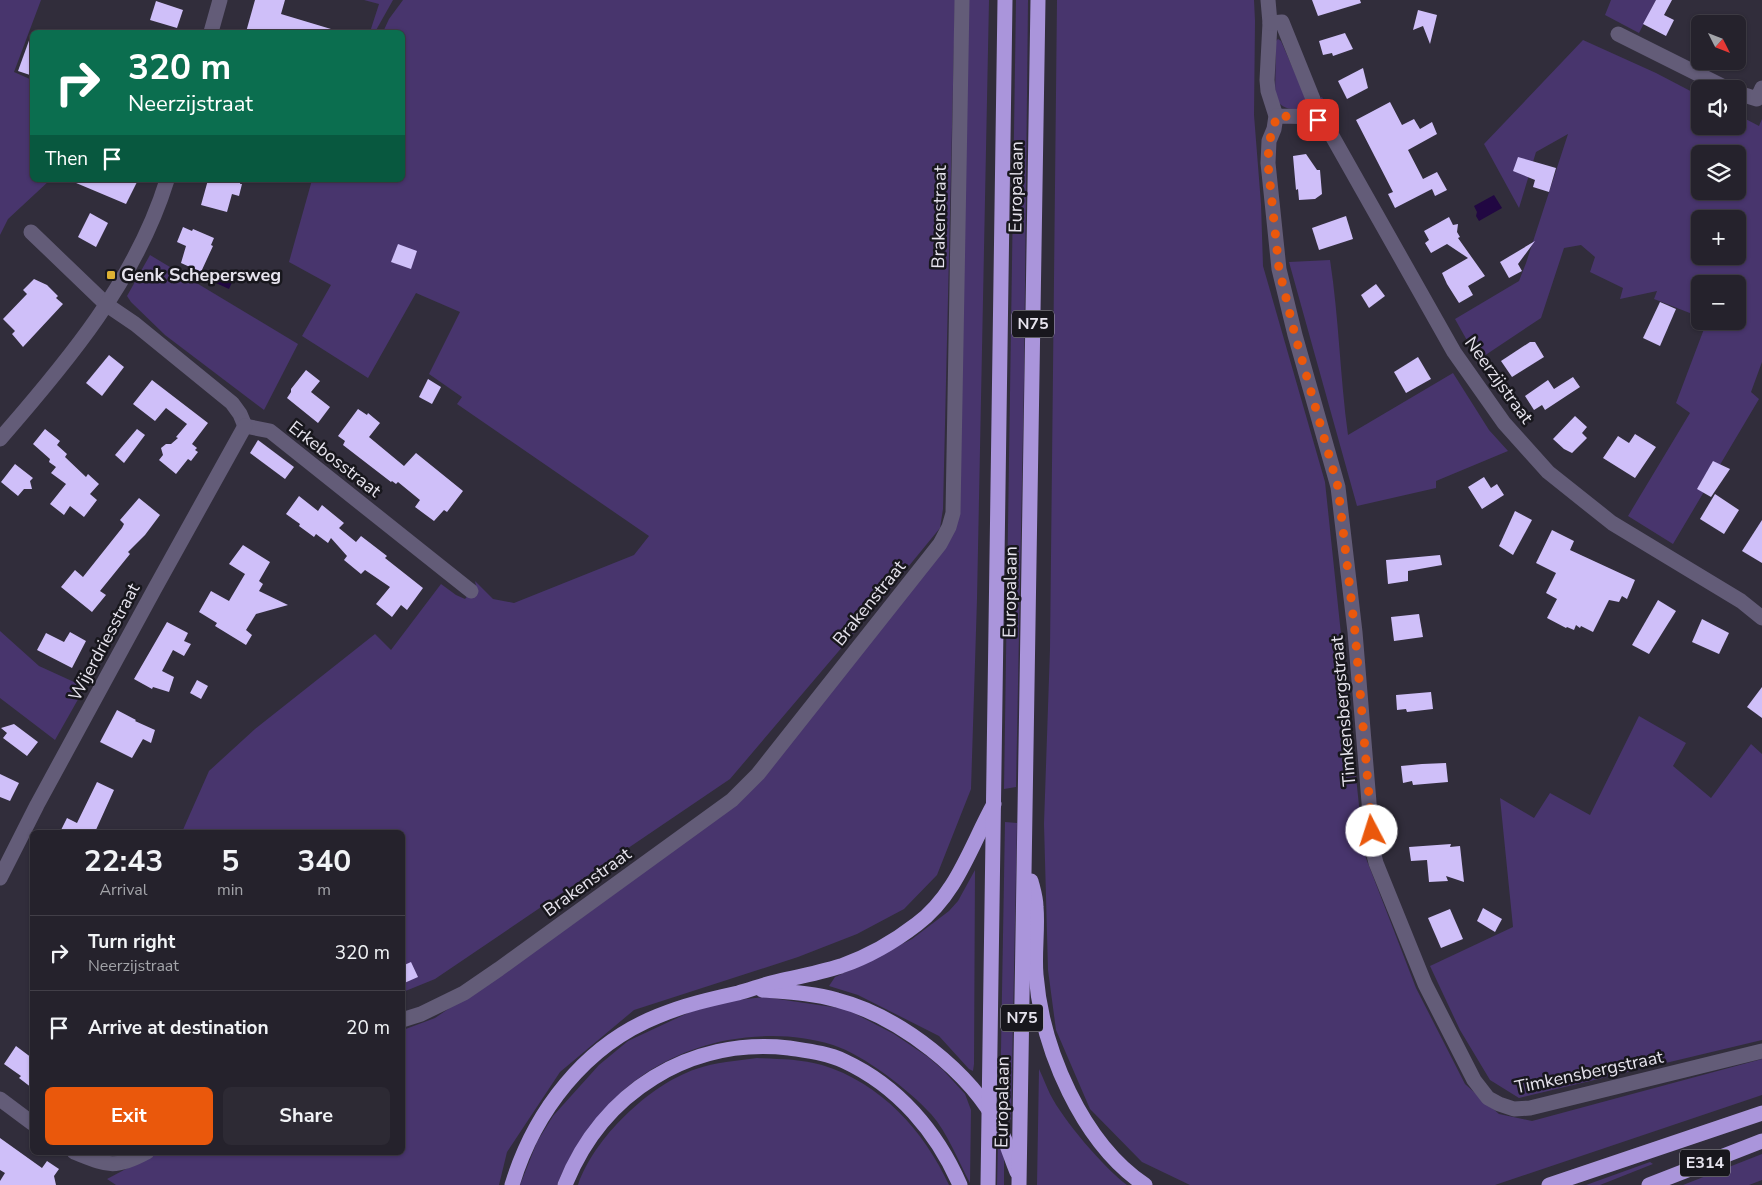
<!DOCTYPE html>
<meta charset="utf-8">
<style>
body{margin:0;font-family:"Nunito Sans",sans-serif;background:#2d2a34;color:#f1f3f6;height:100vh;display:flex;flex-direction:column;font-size:19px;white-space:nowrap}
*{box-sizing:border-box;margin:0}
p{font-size:16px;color:#a3a4a9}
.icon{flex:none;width:28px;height:28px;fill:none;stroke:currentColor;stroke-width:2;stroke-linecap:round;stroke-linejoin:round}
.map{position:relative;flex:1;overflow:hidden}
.sheet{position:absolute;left:30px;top:830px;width:375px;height:325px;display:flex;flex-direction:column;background:#25222c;border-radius:8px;box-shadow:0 1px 4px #0004,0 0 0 1px #423f48}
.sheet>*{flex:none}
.top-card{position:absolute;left:30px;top:30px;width:375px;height:152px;border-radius:8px;box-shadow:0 1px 4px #0004,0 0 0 1px #423f48;background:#0b6e4f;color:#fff;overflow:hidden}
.needle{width:32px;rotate:132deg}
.buttons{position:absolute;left:1691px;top:15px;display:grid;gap:10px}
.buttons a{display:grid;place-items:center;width:55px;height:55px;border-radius:8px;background:#25222c;box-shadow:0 1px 4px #0004,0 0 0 1px #423f48;font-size:25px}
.pin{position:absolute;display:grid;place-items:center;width:42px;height:42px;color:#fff;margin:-21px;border-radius:10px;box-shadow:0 2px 8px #0006}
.me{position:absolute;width:55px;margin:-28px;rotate:355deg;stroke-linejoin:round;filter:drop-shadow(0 0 4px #0008)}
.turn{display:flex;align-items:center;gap:18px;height:105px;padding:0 15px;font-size:22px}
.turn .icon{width:65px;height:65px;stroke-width:2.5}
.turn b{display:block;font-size:35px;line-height:42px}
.then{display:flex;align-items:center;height:48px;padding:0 15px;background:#0003;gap:10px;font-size:19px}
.eta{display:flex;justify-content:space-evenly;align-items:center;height:85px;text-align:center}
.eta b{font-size:30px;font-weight:700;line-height:35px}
.action{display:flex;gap:10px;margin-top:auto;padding:10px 15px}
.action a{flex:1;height:58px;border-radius:8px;background:#ea580c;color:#fff;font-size:20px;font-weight:700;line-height:58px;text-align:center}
.action a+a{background:#2d2a34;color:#f1f3f6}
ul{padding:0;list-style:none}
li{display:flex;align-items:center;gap:15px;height:75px;padding:0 15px;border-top:1px solid #423f48}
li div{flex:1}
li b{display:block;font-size:19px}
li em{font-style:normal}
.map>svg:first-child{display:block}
.green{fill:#48356d;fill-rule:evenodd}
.water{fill:#210742}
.building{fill:#cfbff9}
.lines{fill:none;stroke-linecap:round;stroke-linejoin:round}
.street{stroke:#635c78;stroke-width:15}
.highway{stroke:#aa95db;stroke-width:15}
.route{stroke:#ea580c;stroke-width:9;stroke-dasharray:0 16.2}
.poi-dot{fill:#deb133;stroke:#18171d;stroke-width:2}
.labels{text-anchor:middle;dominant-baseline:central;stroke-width:5;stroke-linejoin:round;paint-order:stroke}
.shield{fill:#18171d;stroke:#a8a6af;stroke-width:1}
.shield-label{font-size:16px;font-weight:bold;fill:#e6e3ed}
.street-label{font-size:18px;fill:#e6e3ed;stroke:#18171d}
.poi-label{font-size:18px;font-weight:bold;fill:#e6e3ed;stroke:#18171d;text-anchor:start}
</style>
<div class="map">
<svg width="1762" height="1185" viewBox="0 0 1762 1185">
<rect width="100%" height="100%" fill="#312d3b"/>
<g class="green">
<polygon points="0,0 41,0 14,72 32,80 32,180 50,180 8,219 0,235"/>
<polygon points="364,0 393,0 375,32 370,32 379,4"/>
<polygon points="403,0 955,0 943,509 940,528 849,639 730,779 435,979 403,992 402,832 182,832 209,771 255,729 375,634 391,650 441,584 456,595 465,599 476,586 475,581 493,599 514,603 634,555 649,536 457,404 462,397 429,374 460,312 416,293 368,378 302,336 331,285 289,262 312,180 402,180 402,32 383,32 389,19"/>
<polygon points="967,0 989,0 977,599 971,789 937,875 904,909 857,934 798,957 634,1010 560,1072 507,1152 499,1185 116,1185 107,1179 156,1153 402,1152 403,1030 435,1018 577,921 741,801 951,538"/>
<polygon points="1016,0 1028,0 1024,377 1016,787 1004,789"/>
<polygon points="1057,0 1254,0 1255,21 1254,115 1261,204 1263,266 1325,482 1364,853 1416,988 1465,1084 1499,1114 1532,1121 1762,1059 1762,1095 1495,1185 1190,1185 1142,1162 1090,1109 1056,1030 1048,970 1044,824 1050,649"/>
<polygon points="1611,0 1656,0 1639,33 1605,15"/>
<path d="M1278,39L1281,41L1311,110C1295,107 1286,114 1275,98L1276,41Z"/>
<path d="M1583,40L1656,73L1700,96V126H1738V115L1759,126L1762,119V362L1751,392L1759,399L1673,544L1628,516L1690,413L1676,403L1707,321H1738V284H1700V317L1654,299L1657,291L1620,299L1623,288L1590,272L1595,257L1581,245L1564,248L1541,318L1478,360L1455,319L1519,281L1526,263L1568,134L1536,152L1519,208L1484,144ZM1700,154H1738V191H1700ZM1700,219H1738V256H1700Z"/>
<polygon points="1322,97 1333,118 1329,120 1316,112 1312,102"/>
<polygon points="150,255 298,344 264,410 165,335 131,302 127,296"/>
<path d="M1330,260C1339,318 1340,377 1348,435L1453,373L1489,430L1508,451L1436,481V488L1357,506L1289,262Z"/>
<polygon points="0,631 39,666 85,687 55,740 0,698"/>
<polygon points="1639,716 1686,743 1673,766 1711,798 1751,744 1762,754 1762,1040 1519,1098 1490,1080 1460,1030 1430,966 1513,927 1500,798 1534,818 1550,793 1590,815"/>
<polygon points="1005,822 1017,823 1011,1120 1000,1107"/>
<polygon points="975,870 974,1064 973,1071 969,1069 939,1036 858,995 829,986 835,977 857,967 912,939 949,911 958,901"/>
<path d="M764,997L846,1009L894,1034L928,1057L943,1070L965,1094L971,1110L970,1183C958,1161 948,1133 931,1114C909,1090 864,1055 833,1045C798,1034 763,1034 728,1040C646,1056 589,1109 557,1185H520L537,1142L553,1116L599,1065L628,1041L690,1012L729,1001Z"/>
<path d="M757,1058C778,1059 801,1059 822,1065C881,1083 924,1131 949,1185H578C594,1138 649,1085 696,1069C715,1062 737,1061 757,1058Z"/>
<path d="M1039,1069C1043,1077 1046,1086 1050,1094C1063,1120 1104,1168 1127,1185H1037Z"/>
<polygon points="998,1146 1004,1155 1004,1185 997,1185"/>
<polygon points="1762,1154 1762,1180 1749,1185 1683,1185"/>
<polygon points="1650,1162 1653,1164 1600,1185 1586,1185"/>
</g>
<g class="water">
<polygon points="1494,195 1502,208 1479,221 1476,216 1477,212 1474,206"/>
<polygon points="211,270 233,280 229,289 207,279"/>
</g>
<g class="building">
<polygon points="255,0 285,0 281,14 331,29 330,32 246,32"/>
<polygon points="1312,0 1360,0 1361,3 1318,16"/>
<polygon points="1656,0 1672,0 1664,15 1674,20 1666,36 1643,24"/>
<polygon points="156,1 183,10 177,28 150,20"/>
<polygon points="1418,10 1437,15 1430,44 1423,26 1413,30"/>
<polygon points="1345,33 1353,49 1333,56 1332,53 1323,55 1319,41"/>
<polygon points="31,35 32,35 32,68 30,75 18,71"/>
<polygon points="1363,68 1368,88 1347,99 1338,81"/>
<polygon points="1390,102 1402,125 1414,119 1420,129 1432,122 1437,134 1408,150 1423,179 1437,172 1447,190 1435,196 1432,189 1395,208 1388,194 1393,192 1356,120"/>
<polygon points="1306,154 1317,170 1320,170 1322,194 1315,199 1299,200 1298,189 1296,190 1293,156"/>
<polygon points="1518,157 1556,168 1549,192 1533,187 1535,180 1513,171"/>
<polygon points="69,180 138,180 126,204"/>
<polygon points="208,180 241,180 240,184 242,184 239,196 232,194 227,212 201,205"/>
<polygon points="90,213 108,223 96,247 78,237"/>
<polygon points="1346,216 1353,239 1319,250 1312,228"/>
<polygon points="1449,217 1453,225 1458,224 1457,232 1460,237 1458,238 1485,276 1468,286 1473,295 1459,303 1447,284 1442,273 1468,258 1447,244 1431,253 1425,243 1429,240 1424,231"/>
<polygon points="183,227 192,231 193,229 214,238 211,245 213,246 201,272 181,263 186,246 177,242"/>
<polygon points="1535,241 1518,264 1522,271 1509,278 1500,262"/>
<polygon points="398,244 417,251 411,269 391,262"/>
<polygon points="34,279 47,285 58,296 56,298 63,304 23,347 12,334 15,331 3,319 27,294 23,290"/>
<polygon points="1376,284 1385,296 1369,308 1361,295"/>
<polygon points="1660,302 1676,309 1660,346 1643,338"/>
<polygon points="1530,342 1535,342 1544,357 1512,377 1501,361"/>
<polygon points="109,355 124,367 102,396 86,383"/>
<polygon points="1418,357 1431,379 1406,393 1394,372"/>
<polygon points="306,370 320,381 311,392 330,407 318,423 287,398 291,392 291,389"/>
<polygon points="1573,377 1580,387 1545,410 1542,405 1534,410 1525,396 1548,380 1554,389"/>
<polygon points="428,379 441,387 432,404 419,397"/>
<polygon points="152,380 208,423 192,444 197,448 195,450 198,452 191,461 188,459 176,474 159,460 163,455 161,448 166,444 171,444 178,438 176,437 187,424 166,408 155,421 133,404"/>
<polygon points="358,409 367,415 368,413 380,423 369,437 404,466 416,453 463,491 447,512 444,510 434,521 415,507 420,500 398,482 396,484 392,481 391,482 343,445 345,441 338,436"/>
<polygon points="1575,416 1587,427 1582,433 1587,438 1572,453 1564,449 1553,439"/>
<polygon points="45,429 60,441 57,445 67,454 65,457 86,477 88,474 99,484 90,494 97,500 84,517 70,506 64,515 50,504 66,484 51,473 56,467 49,462 50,459 33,444"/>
<polygon points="137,429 145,435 124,463 115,455"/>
<polygon points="1635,434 1656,447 1635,478 1603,458 1618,436 1629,443"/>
<polygon points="258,440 294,467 285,479 250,453"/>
<polygon points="1713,461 1730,469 1711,497 1697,489"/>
<polygon points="15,464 33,478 30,481 32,489 24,489 18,496 1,482"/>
<polygon points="1484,477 1491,488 1497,484 1504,495 1482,509 1468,487"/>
<polygon points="1715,494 1739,510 1724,534 1700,519"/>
<polygon points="299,496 318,511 322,505 344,523 339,528 356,542 361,536 387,556 385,558 423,588 407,610 401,605 392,617 376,604 390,587 365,570 361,574 344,560 347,556 331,538 328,543 316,534 314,537 299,526 300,524 286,514"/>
<polygon points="139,498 160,515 145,535 128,552 130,554 100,591 106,595 92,612 61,587 75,570 83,577 122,528 124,524 120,520"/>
<polygon points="1515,511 1532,520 1513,555 1499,546"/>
<polygon points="1762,520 1762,563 1742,551"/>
<polygon points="1552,530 1574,541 1570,550 1635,580 1627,599 1622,596 1619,602 1609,600 1593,632 1581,626 1580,628 1576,625 1574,630 1567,627 1566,628 1547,618 1557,599 1546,593 1556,573 1536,563"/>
<polygon points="243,545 270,562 259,581 263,584 259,591 288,605 256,614 246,630 252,635 246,645 215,626 217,623 199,612 211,591 229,601 245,574 229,564"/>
<polygon points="1440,555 1442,565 1408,571 1408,581 1388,584 1386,560"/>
<polygon points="1658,600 1676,611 1649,654 1632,645"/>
<polygon points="1419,614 1423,637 1394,641 1391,617"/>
<polygon points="1702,619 1729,633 1719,654 1692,642"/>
<polygon points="167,622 188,633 184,641 191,644 184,656 173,650 162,671 174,677 169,692 153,687 152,689 134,679"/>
<polygon points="70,632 86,641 72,668 37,650 46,633 64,642"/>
<polygon points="197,680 208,686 201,699 190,693"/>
<polygon points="1762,687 1762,718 1747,707"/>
<polygon points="1431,692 1433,709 1407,712 1406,709 1397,710 1396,695"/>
<polygon points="117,710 136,720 135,721 155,730 151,743 143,739 132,758 100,742"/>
<polygon points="14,724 38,742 27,756 3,738 7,733 1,728"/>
<polygon points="1446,763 1448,782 1413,785 1412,781 1403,783 1401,766 1422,764"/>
<polygon points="0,774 19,783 10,801 0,797"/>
<polygon points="97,782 114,790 95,832 97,832 60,832 67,818 77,823"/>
<polygon points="1451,844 1450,847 1460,846 1464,882 1446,876 1448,881 1429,882 1427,860 1411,861 1409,847"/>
<polygon points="1483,908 1502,919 1495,932 1477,921"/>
<polygon points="1450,909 1463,939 1441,948 1428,918"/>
<polygon points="411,962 418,977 402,984 402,966"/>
<polygon points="16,1046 32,1058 32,1088 19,1078 21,1076 4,1064"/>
<polygon points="0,1138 42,1168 47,1161 59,1169 54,1176 56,1185 0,1185 0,1181 5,1173 0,1170"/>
</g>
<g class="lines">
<g class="street">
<polyline points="1268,0 1270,23 1267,80 1268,91 1276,116 1274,129 1269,141 1268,163 1279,269 1295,335 1338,487 1355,632 1373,851 1376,863 1425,984 1474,1080 1488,1098 1499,1104 1514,1109 1530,1108 1762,1051"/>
<polyline points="1270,23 1282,22 1313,99"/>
<polyline points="211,32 220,0"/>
<polyline points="1618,34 1728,89"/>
<polyline points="1738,93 1757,99 1762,88"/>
<path d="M1276,116C1297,117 1310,113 1327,127L1454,352L1504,423L1548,472L1612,523L1741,601L1762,618"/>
<polyline points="31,232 107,305 135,324 232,403 240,414 245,426"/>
<polyline points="245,426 270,431 471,591"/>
<path d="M0,439C68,361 136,280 167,180"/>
<polyline points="0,878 37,805 154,590 245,426"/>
<polyline points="402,1020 421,1014 464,993 499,969 732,800 758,774 940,544 949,527 953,513 962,0"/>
<polyline points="0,1099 32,1123"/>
<path d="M74,1152C107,1165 114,1170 147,1152"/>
</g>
<g class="highway">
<path d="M1031,881C1033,889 1036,898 1036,907C1038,929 1034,953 1036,975C1042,1049 1082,1143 1145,1185"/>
<path d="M762,990C787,992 813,993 837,1000C899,1016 971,1072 1000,1129C1007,1143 1011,1158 1017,1172"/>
<path d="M512,1185C534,1112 585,1045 658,1016C684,1005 711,999 738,993C750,990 762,985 775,982C797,977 819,973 841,966C867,957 895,941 917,924C957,894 971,845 994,804"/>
<path d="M565,1185C602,1092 690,1037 789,1048C808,1051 827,1053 844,1061C898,1086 937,1132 960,1185"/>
<polyline points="988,1185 1005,0"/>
<polyline points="1019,1185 1038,0"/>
<polyline points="1549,1185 1762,1113"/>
<polyline points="1649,1185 1762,1141"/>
</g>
</g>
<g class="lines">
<polyline class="route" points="1318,120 1307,117 1276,116 1274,129 1269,141 1268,164 1279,269 1295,335 1338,487 1355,632 1372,831"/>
</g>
<rect class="poi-dot" x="106" y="270" width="10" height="10" rx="2.5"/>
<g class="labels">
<g class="shield">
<rect x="1012" y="310.5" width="42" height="27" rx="4"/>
<rect x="1001" y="1004.5" width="42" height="27" rx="4"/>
<rect x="1680" y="1149.5" width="50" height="27" rx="4"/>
</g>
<g class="shield-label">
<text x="1033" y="324">N75</text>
<text x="1022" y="1018">N75</text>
<text x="1705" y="1163">E314</text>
</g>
<g class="street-label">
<text transform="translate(1016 187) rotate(-89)">Europalaan</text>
<text transform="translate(939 217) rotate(-89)">Brakenstraat</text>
<text transform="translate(1499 380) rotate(54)">Neerzijstraat</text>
<text transform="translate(335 459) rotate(38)">Erkebosstraat</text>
<text transform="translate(1010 592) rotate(-89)">Europalaan</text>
<text transform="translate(869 603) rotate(-51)">Brakenstraat</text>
<text transform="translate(104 642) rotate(-62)">Wijerdriesstraat</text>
<text transform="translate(1343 711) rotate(-95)">Timkensbergstraat</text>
<text transform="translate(587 882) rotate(-36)">Brakenstraat</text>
<text transform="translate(1589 1072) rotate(-12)">Timkensbergstraat</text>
<text transform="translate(1002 1102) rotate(-89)">Europalaan</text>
</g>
<g class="poi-label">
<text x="121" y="275">Genk Schepersweg</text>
</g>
</g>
</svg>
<div class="buttons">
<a><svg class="needle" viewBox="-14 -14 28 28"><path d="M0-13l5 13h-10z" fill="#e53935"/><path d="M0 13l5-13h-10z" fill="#a3a4a9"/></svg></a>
<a><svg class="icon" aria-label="sound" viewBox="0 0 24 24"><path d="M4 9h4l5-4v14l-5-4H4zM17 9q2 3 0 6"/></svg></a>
<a><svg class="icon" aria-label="layers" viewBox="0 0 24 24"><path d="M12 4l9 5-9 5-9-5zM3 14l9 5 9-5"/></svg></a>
<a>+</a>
<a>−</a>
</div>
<div class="pin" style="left:1318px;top:120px;background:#d93025"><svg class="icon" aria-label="arrive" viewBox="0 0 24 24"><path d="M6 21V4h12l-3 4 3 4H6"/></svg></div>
<svg class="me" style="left:1372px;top:831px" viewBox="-20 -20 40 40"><circle r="19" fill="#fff"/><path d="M0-13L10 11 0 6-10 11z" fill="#ea580c"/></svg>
<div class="top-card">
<div class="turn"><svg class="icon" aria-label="right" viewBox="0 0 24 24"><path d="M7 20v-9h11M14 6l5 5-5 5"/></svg><div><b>320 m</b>Neerzijstraat</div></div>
<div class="then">Then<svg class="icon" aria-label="arrive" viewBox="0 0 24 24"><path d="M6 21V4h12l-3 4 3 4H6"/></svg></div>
</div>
<section class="sheet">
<div class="eta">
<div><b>22:43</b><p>Arrival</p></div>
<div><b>5</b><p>min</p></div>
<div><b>340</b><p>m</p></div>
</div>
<ul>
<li><svg class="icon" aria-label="right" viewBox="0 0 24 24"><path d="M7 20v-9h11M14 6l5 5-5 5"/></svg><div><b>Turn right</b><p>Neerzijstraat</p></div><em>320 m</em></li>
<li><svg class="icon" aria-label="arrive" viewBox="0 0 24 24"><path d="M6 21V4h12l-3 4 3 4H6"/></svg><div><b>Arrive at destination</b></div><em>20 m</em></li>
</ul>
<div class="action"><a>Exit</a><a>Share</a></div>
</section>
</div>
